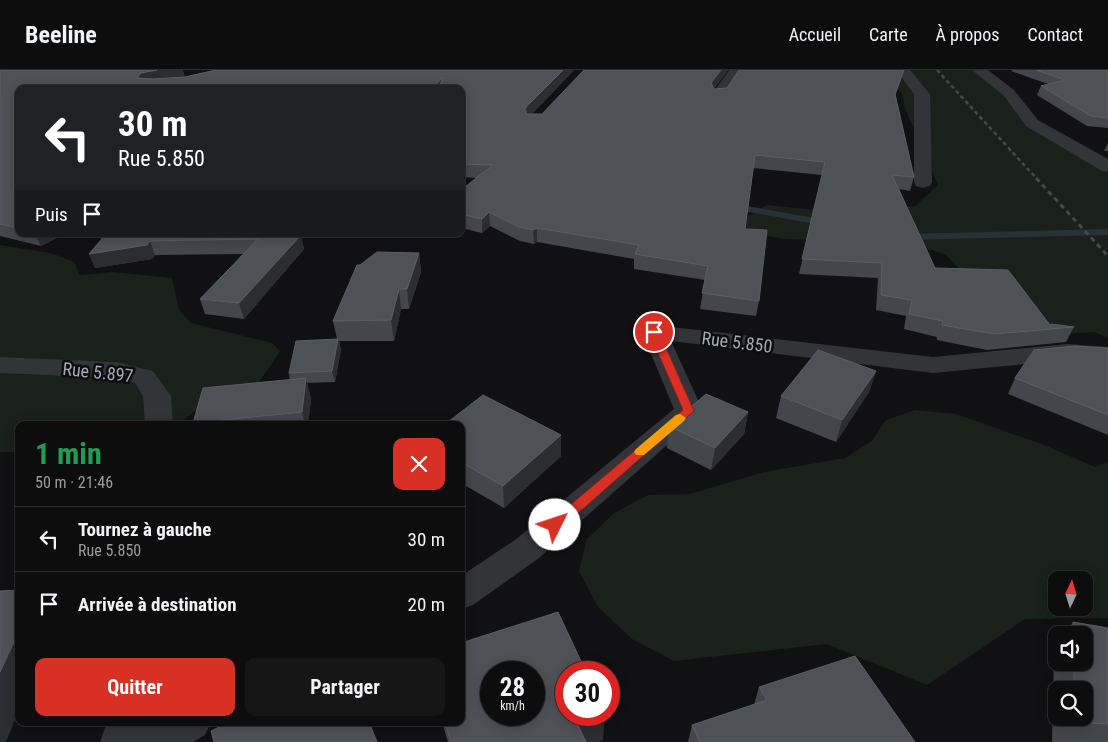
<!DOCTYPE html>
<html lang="fr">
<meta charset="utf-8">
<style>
body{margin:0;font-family:"Roboto Condensed",sans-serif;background:#161617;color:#f1f3f6;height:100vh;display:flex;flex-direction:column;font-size:19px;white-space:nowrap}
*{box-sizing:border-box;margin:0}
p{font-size:16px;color:#9a9c9e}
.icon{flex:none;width:28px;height:28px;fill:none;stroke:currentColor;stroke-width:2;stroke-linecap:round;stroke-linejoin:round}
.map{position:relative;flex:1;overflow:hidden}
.details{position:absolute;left:15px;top:351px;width:450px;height:305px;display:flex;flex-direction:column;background:#0d0d0e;border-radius:10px;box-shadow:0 2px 12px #0003,0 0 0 1px #2d2d2e}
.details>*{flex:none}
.top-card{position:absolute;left:15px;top:15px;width:450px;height:152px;border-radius:10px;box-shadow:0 2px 12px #0003,0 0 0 1px #2d2d2e;background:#202124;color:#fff;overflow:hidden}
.needle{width:32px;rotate:4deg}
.buttons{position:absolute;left:1048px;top:501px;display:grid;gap:10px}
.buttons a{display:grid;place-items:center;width:45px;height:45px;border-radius:10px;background:#0d0d0e;box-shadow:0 2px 12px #0003,0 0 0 1px #2d2d2e;font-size:25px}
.speed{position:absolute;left:480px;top:591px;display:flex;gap:10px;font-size:25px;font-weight:700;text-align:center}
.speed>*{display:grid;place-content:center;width:65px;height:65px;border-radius:50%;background:#0d0d0e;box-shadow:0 2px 12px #0003,0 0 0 1px #2d2d2e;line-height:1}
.speed small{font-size:12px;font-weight:400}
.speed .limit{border:8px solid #d22;background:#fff;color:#111}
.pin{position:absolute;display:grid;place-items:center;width:42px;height:42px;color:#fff;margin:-21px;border:2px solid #fff;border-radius:50%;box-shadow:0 1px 5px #0007}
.me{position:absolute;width:55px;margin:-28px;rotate:49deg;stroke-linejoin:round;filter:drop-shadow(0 0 4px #0008)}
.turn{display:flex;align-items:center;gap:18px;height:105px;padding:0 20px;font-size:22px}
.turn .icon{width:65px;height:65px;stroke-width:2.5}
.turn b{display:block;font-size:35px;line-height:42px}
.then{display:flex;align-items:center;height:48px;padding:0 20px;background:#0003;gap:10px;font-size:19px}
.round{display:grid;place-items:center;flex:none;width:52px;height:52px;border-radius:10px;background:#161617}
.summary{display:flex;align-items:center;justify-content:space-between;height:85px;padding:0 20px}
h1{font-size:30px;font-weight:700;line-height:38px;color:#1e9e55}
.cta{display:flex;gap:10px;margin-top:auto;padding:10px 20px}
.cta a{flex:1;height:58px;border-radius:10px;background:#d93025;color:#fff;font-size:20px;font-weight:700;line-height:58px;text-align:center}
.cta a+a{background:#161617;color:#f1f3f6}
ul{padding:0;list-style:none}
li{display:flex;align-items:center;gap:15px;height:65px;padding:0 20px;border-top:1px solid #2d2d2e}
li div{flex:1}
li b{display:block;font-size:19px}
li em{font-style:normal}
header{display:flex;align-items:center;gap:30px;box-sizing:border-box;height:70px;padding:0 25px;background:#0d0d0e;border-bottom:1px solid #2d2d2e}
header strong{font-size:24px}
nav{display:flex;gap:28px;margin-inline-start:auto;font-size:18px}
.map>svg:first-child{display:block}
.green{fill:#19211a;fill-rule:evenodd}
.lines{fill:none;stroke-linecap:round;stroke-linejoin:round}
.stream{fill:#273238;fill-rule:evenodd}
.minor{fill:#323438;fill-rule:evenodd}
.rail-far1{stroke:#45484e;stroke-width:2.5;stroke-dasharray:4 3;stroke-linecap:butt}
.rail{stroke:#45484e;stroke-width:3;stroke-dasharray:5 4;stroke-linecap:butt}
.wall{fill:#44464b;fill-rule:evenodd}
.shaded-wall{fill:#2b2d30}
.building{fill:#4e5156;stroke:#5b5f65;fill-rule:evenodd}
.route{fill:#d93025;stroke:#8d1f18}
.slow{fill:#f59e0b}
.labels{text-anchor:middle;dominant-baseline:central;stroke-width:5;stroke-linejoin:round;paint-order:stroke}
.street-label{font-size:18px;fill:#a2a9b5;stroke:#0c0d0e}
</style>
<header>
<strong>Beeline</strong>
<nav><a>Accueil</a><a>Carte</a><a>À propos</a><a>Contact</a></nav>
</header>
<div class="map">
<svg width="1108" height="672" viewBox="0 0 1108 672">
<rect width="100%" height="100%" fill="#111113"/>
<g class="green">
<polygon points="878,0 976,0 996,16 1044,65 1108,102 1108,268 1094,262 1047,265 961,201 946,185 932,180 827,170 784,169 753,163 739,151 767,135 843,143 915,136 938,115 904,36 902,23"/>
<polygon points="0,175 51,183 74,192 80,205 113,202 172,208 179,240 191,253 272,273 280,281 250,326 208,330 178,355 19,355 19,382 0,382"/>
<path d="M915,340L956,344L1042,374L1095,397L1108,392V548L1025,549L927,615L827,574L674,591L632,569L598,537L579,501L587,469L614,443L648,425L690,424L764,402L845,388L872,371L886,350ZM1056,510H1084V538H1056Z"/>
</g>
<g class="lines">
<g class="stream">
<polygon points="730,133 826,150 831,153 826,156 727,138 726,136"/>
<polygon points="1108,159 1108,165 905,170 900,167 905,164"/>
</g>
<g class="minor">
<polygon points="729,0 743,0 724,29 714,29 711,26"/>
<polygon points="896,0 910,0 930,24 932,112 930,116 923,118 916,116 914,112 914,24"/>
<polygon points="972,0 988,0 1014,20 1038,50 1108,89 1108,102 1102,101 1026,56 1004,26"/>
<polygon points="654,255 933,287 1067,274 1108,277 1108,293 1067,290 933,303 671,271 703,341 699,347 539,488 473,535 461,539 461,506 515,470 674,339 642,262 645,257"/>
<polygon points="0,287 116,292 153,301 171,326 173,355 145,355 143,326 135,313 116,308 0,303"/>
<polygon points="107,652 147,652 146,654 150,652 211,652 205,665 193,672 100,672"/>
</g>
<polyline class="rail-far1" points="937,0 1037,109"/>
<polyline class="rail" points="1036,108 1108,186"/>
</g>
<g class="wall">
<polygon points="0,0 185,7 574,0 532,44 542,44 584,0 728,0 714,19 901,10 895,26 914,107 910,121 899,119 935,198 1050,255 1074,257 1066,272 987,280 937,270 937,267 904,259 906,246 876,240 878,208 799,204 822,105 753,98 745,159 759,231 756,246 700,239 705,210 634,199 634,189 537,172 534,174 520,171 490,156 482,163 461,158 461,120 477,108 461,107 461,19 19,19 19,164 65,164 41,176 0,166"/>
<polygon points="1012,0 1108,0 1108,58 1087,56 1037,25 1041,16 1048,14 1011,1"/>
<polygon points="1108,73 1108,81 1104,81"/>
<polygon points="106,164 300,164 304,179 244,249 205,244 200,229 243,184 155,185 152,189 95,198 89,184"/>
<polygon points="419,183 421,202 409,239 401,239 394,271 339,271 341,280 335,312 307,313 311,329 308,355 194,355 193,353 290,310 289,303 337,269 333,251 360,195"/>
<polygon points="1108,278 1108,365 1008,324 1015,308"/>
<polygon points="876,301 869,322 836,372 776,348 781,326"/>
<polygon points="748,342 744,364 711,400 667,378 669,356"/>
<polygon points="461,355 561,365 561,386 504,438 461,413"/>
<path d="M1073,552L1108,558V672H1052L1054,582L1056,578V592H1084V565H1065ZM1056,620H1084V648H1056Z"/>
<polygon points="759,617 915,672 688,672 692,655 754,635"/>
<polygon points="442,652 461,652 603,670 598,672 448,672"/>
</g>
<g class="shaded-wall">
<polygon points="157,0 183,0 185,7 145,14 137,8 141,3"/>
<polygon points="563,0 574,0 528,48 525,39 527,36"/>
<polygon points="721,0 728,0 709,25 711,13"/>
<polygon points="904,0 901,10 892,36 895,24"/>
<polygon points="443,7 443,19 432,19"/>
<polygon points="489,142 490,156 482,163 482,149"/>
<polygon points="537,158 537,172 534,174 533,160"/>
<polygon points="35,164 65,164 41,176"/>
<polygon points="301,165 304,179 244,249 239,233"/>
<polygon points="150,171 155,185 152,189 95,198 89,184"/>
<polygon points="419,183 421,202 409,239 407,219"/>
<polygon points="399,219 401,239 394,271 391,250"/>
<polygon points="338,269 341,280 335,312 332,301"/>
<polygon points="876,301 869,322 836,372 842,350"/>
<polygon points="306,308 311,329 308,355 305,355 302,342"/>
<polygon points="748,342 744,364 711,400 715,378"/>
<polygon points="561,365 561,386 504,438 503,416"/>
<polygon points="19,561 19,640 6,672 0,672 0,602"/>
<polygon points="605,645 603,670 598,672 577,672 578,655"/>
</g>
<g class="building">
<polygon points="0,0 157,0 141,3 137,8 153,9 185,7 216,0 563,0 527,36 525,39 527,44 542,44 584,0 721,0 711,13 714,19 727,18 739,0 904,0 895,24 914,107 892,105 935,198 1008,200 1050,255 1051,254 1074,257 994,264 942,255 943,251 909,244 912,230 881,225 882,193 802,189 825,92 755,85 745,159 767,160 759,231 702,223 708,196 635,184 639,175 537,158 533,160 519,157 489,142 482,149 461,144 461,120 493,95 461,94 461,19 438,19 443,7 432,19 19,19 19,158 0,154"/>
<polygon points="1036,0 1108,0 1108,48 1091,46 1041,16 1065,10"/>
<polygon points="106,164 300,164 301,165 239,233 200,229 258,169 150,171 147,175 89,184"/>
<polygon points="377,182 419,183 407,219 399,219 391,250 333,251 357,195 360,195"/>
<polygon points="338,269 332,301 289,303 296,271"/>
<polygon points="1075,276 1108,278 1108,345 1015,308 1034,280"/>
<polygon points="818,280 876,301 842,350 781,326"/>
<polygon points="306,308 302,342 193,353 203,318"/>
<polygon points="706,324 748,342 715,378 669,356"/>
<polygon points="483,325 561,365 503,416 461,392 461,355 444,355"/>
<polygon points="19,520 19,561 0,602 0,521"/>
<path d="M558,542L586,602H566V645H605L578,655L586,672H451L445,652H461V573ZM491,602H534V645H491Z"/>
<polygon points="1073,552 1108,558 1108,654 1074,652 1074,648 1084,648 1084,620 1074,620 1074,592 1084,592 1084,565 1074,565"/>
<polygon points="855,586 915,672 700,672 692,655 767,630 759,617"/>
<polygon points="230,652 369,652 377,672 214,672 211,661"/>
</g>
<polygon class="route" points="654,259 659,262 694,341 560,459 550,459 548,455 550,452 683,340 649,262"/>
<polygon class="slow" points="680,344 686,348 684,351 644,385 636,385 634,382 636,379 676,345"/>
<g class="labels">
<g class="street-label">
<text transform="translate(737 272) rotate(7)">Rue 5.850</text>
<text transform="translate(98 302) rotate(6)">Rue 5.897</text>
</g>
</g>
</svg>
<div class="buttons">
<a><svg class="needle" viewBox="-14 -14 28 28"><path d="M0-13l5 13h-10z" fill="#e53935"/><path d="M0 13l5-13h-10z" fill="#9a9c9e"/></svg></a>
<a><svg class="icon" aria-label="sound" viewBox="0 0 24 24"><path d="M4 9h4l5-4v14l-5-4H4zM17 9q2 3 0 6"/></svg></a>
<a><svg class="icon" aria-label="search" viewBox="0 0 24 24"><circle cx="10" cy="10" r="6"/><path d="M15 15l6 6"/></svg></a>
</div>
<div class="speed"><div>28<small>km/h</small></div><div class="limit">30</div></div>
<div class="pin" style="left:654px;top:262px;background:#d93025"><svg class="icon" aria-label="arrive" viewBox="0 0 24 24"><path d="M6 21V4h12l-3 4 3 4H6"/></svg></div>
<svg class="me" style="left:555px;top:455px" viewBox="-20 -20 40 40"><circle r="19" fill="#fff"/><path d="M0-13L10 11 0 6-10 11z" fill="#d93025"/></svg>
<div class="top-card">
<div class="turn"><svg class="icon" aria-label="left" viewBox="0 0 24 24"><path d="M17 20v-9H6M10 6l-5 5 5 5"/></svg><div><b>30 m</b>Rue 5.850</div></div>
<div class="then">Puis<svg class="icon" aria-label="arrive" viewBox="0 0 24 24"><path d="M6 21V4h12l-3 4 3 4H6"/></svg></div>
</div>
<section class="details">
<div class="summary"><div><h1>1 min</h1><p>50 m · 21:46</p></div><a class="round" style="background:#d93025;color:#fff"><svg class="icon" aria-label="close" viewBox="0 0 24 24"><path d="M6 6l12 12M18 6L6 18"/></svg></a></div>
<ul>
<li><svg class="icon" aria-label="left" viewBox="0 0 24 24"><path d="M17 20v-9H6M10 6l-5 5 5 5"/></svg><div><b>Tournez à gauche</b><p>Rue 5.850</p></div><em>30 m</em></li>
<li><svg class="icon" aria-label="arrive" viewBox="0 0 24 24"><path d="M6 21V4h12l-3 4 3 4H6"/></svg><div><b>Arrivée à destination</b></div><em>20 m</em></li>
</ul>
<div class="cta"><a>Quitter</a><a>Partager</a></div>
</section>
</div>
